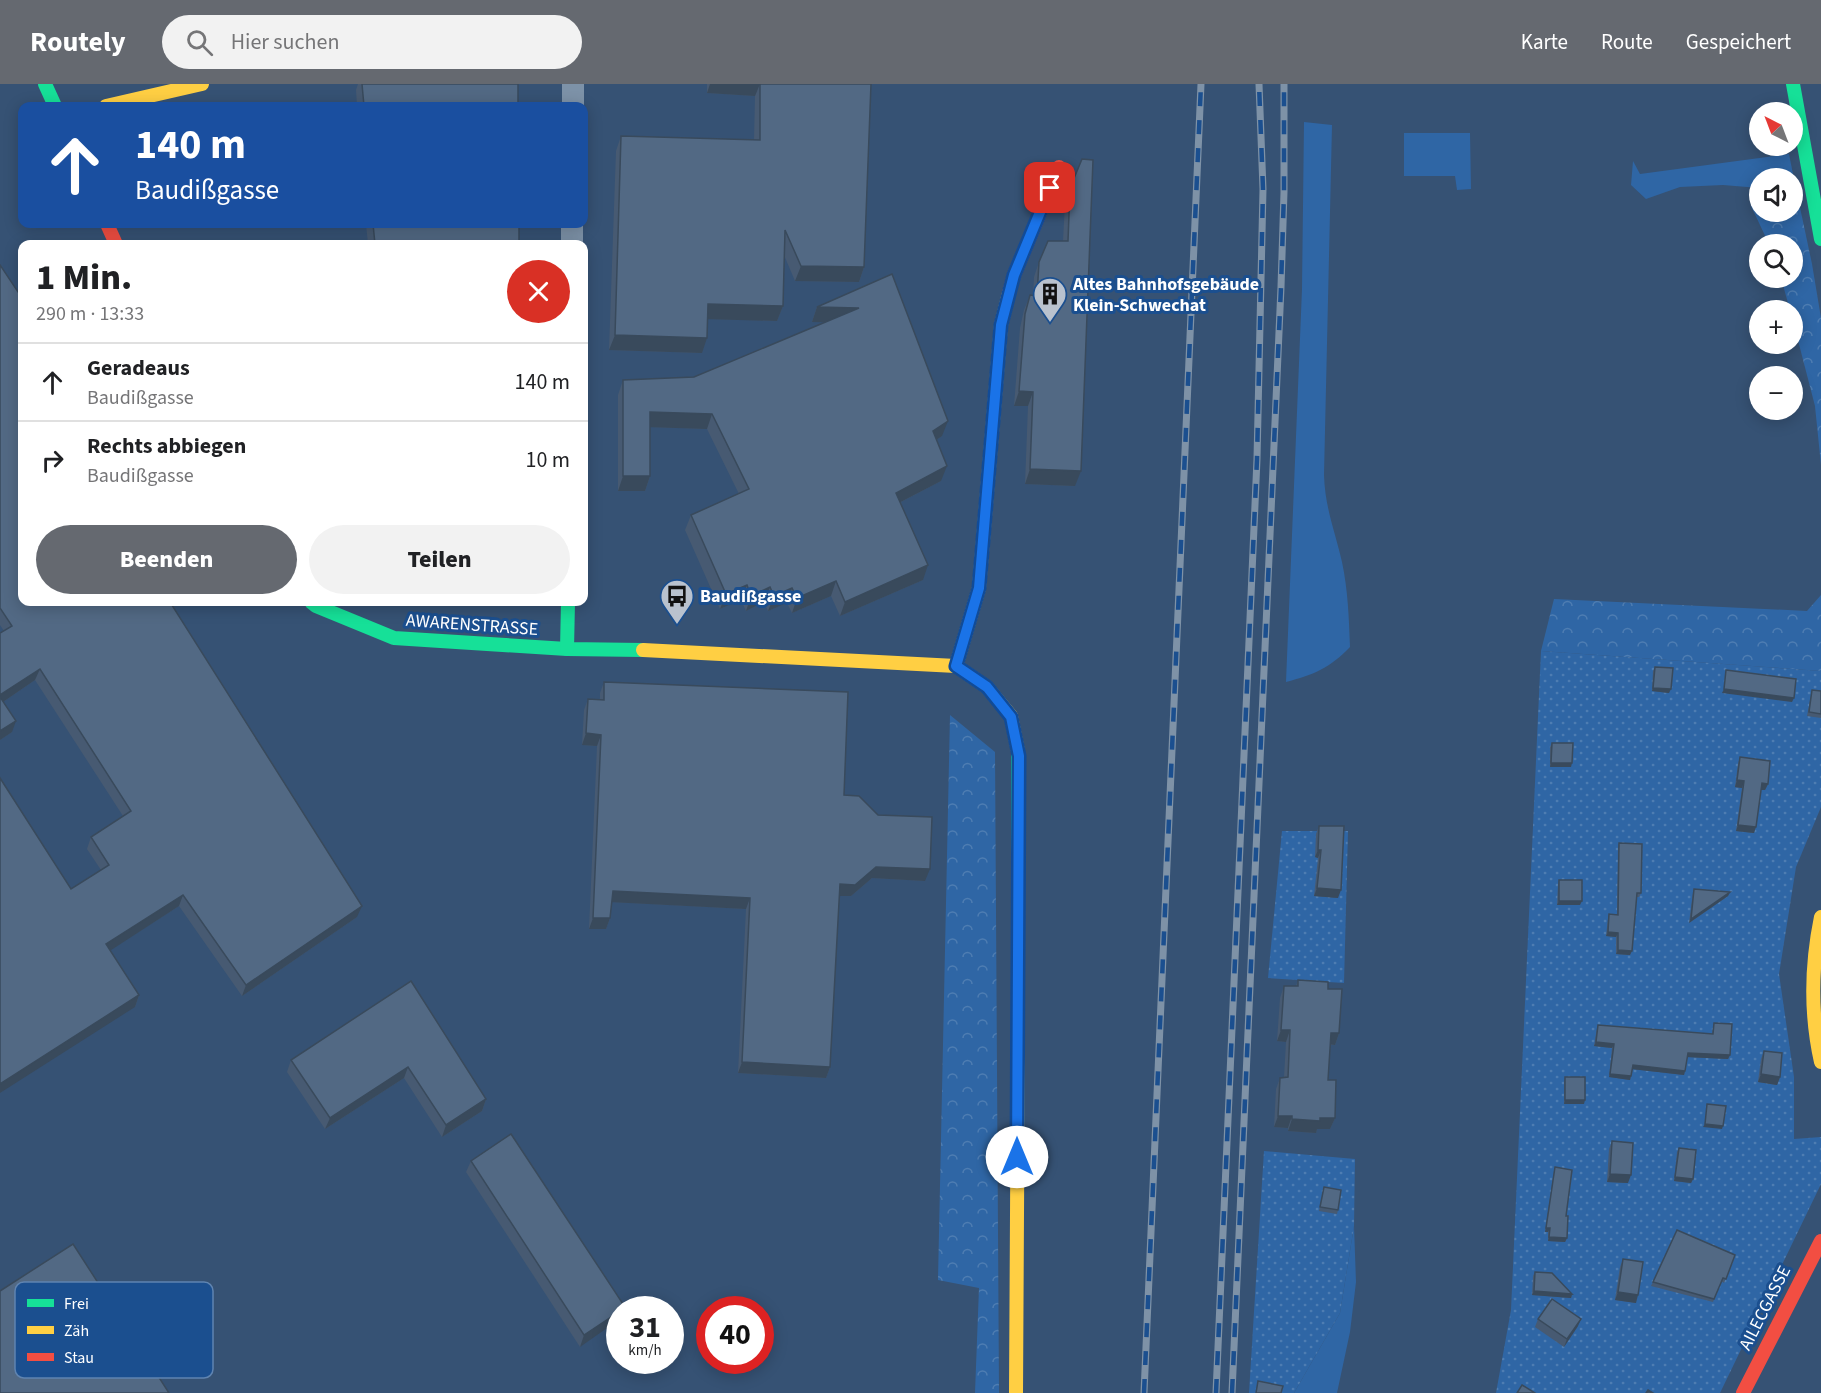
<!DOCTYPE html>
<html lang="de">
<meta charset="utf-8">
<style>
body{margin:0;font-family:"Source Sans 3",sans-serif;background:#f2f2f2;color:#202124;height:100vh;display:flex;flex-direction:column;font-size:22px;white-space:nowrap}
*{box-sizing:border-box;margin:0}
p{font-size:20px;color:#757577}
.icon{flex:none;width:33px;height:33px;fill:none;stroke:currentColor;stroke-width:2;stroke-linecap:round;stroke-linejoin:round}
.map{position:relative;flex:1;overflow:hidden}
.details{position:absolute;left:18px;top:156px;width:570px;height:366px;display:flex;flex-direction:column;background:#fff;border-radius:12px;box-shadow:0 3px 15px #0003}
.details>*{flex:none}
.banner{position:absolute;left:18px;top:18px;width:570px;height:126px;border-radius:12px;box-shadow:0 3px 15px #0003;background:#1a4fa0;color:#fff;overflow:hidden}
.needle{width:39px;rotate:318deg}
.fabs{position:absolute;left:1749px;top:18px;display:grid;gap:12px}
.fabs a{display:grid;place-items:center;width:54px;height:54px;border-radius:50%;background:#fff;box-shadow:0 3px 15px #0003;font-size:30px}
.speed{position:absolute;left:606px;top:1212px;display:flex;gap:12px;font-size:30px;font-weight:700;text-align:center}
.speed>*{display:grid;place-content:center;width:78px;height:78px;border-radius:50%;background:#fff;box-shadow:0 3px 15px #0003;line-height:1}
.speed small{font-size:15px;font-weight:400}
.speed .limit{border:9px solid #d22;background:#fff;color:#111}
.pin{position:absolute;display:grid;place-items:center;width:51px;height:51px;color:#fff;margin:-26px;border-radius:12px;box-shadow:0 3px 9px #0006}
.me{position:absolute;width:66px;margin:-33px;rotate:0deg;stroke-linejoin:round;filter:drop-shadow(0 0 4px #0008)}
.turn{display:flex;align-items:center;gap:21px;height:126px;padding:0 18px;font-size:27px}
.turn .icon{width:78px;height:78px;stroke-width:2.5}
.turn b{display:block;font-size:42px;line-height:51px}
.round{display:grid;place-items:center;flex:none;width:63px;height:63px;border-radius:32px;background:#f2f2f2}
.overview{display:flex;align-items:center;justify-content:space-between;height:102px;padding:0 18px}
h1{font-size:36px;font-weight:800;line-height:45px}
.cta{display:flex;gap:12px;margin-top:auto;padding:12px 18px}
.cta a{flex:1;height:69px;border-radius:36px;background:#656970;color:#fff;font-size:24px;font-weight:800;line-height:69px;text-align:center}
.cta a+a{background:#f2f2f2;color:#202124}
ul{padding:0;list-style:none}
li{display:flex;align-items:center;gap:18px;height:78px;padding:0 18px;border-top:2px solid #e0e0e0}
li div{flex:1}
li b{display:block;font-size:22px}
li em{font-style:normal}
header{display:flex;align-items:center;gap:36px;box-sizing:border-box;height:84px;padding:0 30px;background:#656970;color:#fff}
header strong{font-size:28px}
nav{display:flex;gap:33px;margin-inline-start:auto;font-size:21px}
.search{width:420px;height:54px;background:#f2f2f2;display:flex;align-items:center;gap:15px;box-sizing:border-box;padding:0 21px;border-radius:33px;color:#757577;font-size:22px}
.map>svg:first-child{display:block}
.grass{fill:#2f66a5}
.forest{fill:url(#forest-crowns)}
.garden{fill:url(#garden-dots)}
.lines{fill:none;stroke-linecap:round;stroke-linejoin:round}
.street{stroke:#7d92a8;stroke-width:22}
.fast{stroke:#16e098;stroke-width:14}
.slow{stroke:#ffcf43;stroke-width:14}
.jam{stroke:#f24e42;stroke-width:14}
.rail-casing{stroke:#7e92a7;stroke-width:7}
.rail{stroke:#1b4f8f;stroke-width:4.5;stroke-dasharray:14;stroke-linecap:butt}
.wall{fill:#475a72}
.shaded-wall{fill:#394a5c}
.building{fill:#526984;stroke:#394a5c;stroke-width:1.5}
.route-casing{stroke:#114b97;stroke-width:15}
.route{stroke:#1a73e8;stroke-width:10}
.labels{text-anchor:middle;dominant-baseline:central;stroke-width:6;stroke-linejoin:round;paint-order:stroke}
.poi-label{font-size:18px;font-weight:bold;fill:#fff;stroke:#1b4f8f;text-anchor:start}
.street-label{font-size:18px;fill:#fff;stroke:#1b4f8f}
.key{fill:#1b4f8f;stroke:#5f84b1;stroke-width:1.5}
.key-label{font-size:16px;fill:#fff}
</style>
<header>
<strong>Routely</strong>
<div class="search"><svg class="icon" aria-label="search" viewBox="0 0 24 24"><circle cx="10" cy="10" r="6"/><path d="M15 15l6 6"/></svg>Hier suchen</div>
<nav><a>Karte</a><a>Route</a><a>Gespeichert</a></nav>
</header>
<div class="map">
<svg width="1821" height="1309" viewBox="0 0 1821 1309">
<defs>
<pattern id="forest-crowns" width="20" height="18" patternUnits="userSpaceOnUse" patternTransform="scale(1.5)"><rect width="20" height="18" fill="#2f66a5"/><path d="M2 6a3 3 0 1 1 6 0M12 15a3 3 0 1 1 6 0" fill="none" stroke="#4e7db2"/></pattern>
<pattern id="garden-dots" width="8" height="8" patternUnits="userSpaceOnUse" patternTransform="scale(1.5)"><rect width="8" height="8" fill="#2f66a5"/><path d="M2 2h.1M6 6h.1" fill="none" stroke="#4e7db2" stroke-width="1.8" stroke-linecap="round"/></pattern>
</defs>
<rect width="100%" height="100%" fill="#365274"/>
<g class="grass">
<path d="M1304,38L1332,41L1324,391C1325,424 1335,447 1342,478C1348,506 1349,535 1350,563C1330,584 1313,591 1286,598L1302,205Z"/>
<polygon points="1404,49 1470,49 1471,105 1457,106 1455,92 1404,92"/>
<polygon points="1789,70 1795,100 1793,100 1792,94 1760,94 1759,104 1723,101 1680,103 1646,115 1631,101 1633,77 1640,90"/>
<polygon points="1354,1142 1356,1198 1350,1248 1337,1309 1294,1309 1340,1229"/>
</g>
<g class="forest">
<polygon points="1793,100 1795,100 1812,180 1821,234 1821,381 1815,322 1793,237 1792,226 1790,226 1781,194 1792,194 1792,160 1769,160 1751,122 1759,109 1760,128 1792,128"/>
<polygon points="1821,511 1821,587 1541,567 1554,515 1807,527"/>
<polygon points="950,631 995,668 999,1309 975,1309 979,1204 938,1196"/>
</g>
<g class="garden">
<polygon points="1541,567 1821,587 1821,723 1796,783 1779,890 1794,993 1794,1055 1821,1053 1821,1100 1720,1309 1496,1309 1511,1226"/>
<polygon points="1282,747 1348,747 1344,899 1268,894"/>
<polygon points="1264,1067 1355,1075 1354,1142 1340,1229 1294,1309 1249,1309"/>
</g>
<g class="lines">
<g class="street">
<polyline points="573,22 573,0"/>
<polyline points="572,160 572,140"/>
</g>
<g class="fast">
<polyline points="45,0 55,22"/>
<polyline points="1793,0 1821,155"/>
<polyline points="311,518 316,522 394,554 567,565 643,566"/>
<polyline points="567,565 568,518"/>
<polyline points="1018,953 1018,667"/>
</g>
<g class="slow">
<polyline points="106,22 202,0"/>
<polyline points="643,566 956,582 987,603 1011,632 1018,667"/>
<polyline points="956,582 979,504 1001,241 1009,209"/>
<path d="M1821,833C1811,882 1810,929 1821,978"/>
<polyline points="1016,1309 1018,953"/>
</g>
<g class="jam">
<polyline points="107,140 116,160"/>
<polyline points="1009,209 1014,191 1059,83"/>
<polyline points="1743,1309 1821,1157"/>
</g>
<defs>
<g id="rail">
<polyline points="1144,1309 1201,0"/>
<polyline points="1216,1309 1257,375 1263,105 1259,0"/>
<polyline points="1232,1309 1281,203 1284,108 1284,0"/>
</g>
</defs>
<use href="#rail" class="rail-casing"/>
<use href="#rail" class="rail"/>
</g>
<g class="wall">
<polygon points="358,0 518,0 518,22 357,22 356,6"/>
<polygon points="707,0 871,0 864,183 859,198 795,197 784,171 783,222 777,237 708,235 702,269 609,266 616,67 621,52 754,56 755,12 707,9"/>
<polygon points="1070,104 1075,402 1025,400 1028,322 1014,322 1020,244 1024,226 1030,211 1033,211 1034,193 1039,178 1063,157 1065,118"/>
<polygon points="366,140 519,140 519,160 368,160"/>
<polygon points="0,181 22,518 357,833 242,912 179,822 110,866 139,911 135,923 71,805 101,786 87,765 91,753 123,732 35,596 3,618 12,648 0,656 4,547 0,541"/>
<polygon points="817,223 942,352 936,356 941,397 901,418 923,496 840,532 831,512 792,529 787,519 768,527 764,518 746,527 741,516 720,525 685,446 691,431 739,410 707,345 650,343 650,392 645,407 618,407 618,311 623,296 694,293 826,238 812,238"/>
<polygon points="1655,583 1669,609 1652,607 1653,587"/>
<polygon points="604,598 844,711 925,797 872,794 851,812 839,812 830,983 826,994 738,989 746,825 612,818 610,834 606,845 589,845 597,662 582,661 584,626 588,615 600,616 600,609"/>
<polygon points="1812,606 1821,607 1821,634 1807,632"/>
<polygon points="1552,659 1571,683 1550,683 1550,663"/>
<polygon points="1740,673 1768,700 1765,706 1761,706 1754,749 1736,747 1742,704 1735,703 1738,680"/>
<polygon points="1319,742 1338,814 1314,812 1318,774 1315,773 1316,750"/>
<polygon points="1619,759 1641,809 1639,813 1637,813 1630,871 1616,870 1616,853 1606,852 1608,834 1609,830 1617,830 1618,763"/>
<polygon points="1559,796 1580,821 1557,821 1558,800"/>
<polygon points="1694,805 1730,808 1728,812 1689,839 1693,808"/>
<polygon points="1298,896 1328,905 1339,949 1335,961 1330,961 1328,996 1335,1034 1330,1045 1317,1045 1316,1049 1288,1047 1288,1044 1274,1043 1276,1005 1280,994 1284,993 1286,958 1277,957 1280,914 1284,902 1296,902"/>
<polygon points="411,897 486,1015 482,1027 442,1053 404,994 325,1045 287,988 291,976"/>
<polygon points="1714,939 1730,971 1728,975 1687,973 1684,991 1632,985 1630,996 1609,993 1612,964 1594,962 1597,944 1598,941 1712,950 1713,943"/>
<polygon points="1764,967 1780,993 1777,1001 1758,998 1761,975"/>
<polygon points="1565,993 1584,1020 1564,1020 1564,997"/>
<polygon points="1612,1057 1628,1099 1607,1098 1609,1065"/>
<polygon points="1679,1064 1693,1095 1691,1099 1674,1097 1677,1068"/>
<polygon points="471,1077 625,1223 580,1263 466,1088"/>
<polygon points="1555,1083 1566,1132 1567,1154 1565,1158 1548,1157 1548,1148 1545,1148 1554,1087"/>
<polygon points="1324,1103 1338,1126 1337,1130 1319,1127"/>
<polygon points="1735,1171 1724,1199 1721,1197 1713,1218 1651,1202 1653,1198"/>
<polygon points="1623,1175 1636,1219 1615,1216 1620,1183"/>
<polygon points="1535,1188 1572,1210 1571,1214 1532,1211 1533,1192"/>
<polygon points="1538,1235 1578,1242 1564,1263 1535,1243"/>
</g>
<g class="shaded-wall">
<polygon points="710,0 760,0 755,12 707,9"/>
<polygon points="801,182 864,183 859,198 795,197"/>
<polygon points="708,220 783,222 777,237 703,235"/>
<polygon points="817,223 859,224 854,239 812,238"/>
<polygon points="615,251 707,254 702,269 609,266"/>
<polygon points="1019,307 1033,308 1028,322 1014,322"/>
<polygon points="650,328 712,330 707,345 645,343"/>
<polygon points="948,337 942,352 927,362 933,347"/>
<polygon points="947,382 941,397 891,423 896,409"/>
<polygon points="1030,385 1081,387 1075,402 1025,400"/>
<polygon points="623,392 650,392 645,407 618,407"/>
<polygon points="928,481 923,496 840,532 845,518"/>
<polygon points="836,497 831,512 792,529 797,514"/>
<polygon points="747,501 741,516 720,525 726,510"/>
<polygon points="770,503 764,518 746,527 751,512"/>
<polygon points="792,504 787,519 768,527 774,512"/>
<polygon points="40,585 35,596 0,620 0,611"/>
<polygon points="1653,604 1671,605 1669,609 1652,607"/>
<polygon points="1724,605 1794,614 1792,618 1722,609"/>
<polygon points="16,637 12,648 0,656 0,647"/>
<polygon points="586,649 601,651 597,662 582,661"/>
<polygon points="1551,679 1572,679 1571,683 1550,683"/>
<polygon points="1737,696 1744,697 1742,704 1735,703"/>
<polygon points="1762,699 1768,700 1765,706 1760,706"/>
<polygon points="1738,741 1756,743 1754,749 1736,747"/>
<polygon points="1318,766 1321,766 1318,774 1315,773"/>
<polygon points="876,783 930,785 925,797 872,794 851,812 835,812 840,800"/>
<polygon points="1317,804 1341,806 1338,814 1314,812"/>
<polygon points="613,807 750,814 746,825 609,818"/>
<polygon points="1730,808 1728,812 1689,839 1691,835"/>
<polygon points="183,811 179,822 102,872 106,860"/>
<polygon points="1559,817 1582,817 1580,821 1557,821"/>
<polygon points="362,822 357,833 242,912 246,901"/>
<polygon points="593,834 610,834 606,845 589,845"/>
<polygon points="1608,848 1618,849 1616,853 1606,852"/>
<polygon points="1618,866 1632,867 1630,871 1616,870"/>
<polygon points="139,911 135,923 0,1009 0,1000"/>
<polygon points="1281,946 1290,946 1286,958 1277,957"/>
<polygon points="1331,949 1339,949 1335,961 1327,960"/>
<polygon points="1596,958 1614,960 1612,964 1594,962"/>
<polygon points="1688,969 1730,971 1728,975 1686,973"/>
<polygon points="742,978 830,983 826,994 738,989"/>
<polygon points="1633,981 1685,987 1684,991 1631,985"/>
<polygon points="408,983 404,994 325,1045 330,1034"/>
<polygon points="1610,990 1631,992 1630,996 1609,993"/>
<polygon points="1761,990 1780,993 1777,1001 1758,998"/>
<polygon points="486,1015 482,1027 442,1053 446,1041"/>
<polygon points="1565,1016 1585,1016 1584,1020 1564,1020"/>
<polygon points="1278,1032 1292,1032 1288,1044 1274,1043"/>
<polygon points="1320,1034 1335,1034 1330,1045 1317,1045 1316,1049 1288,1047 1292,1035"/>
<polygon points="1705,1040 1723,1042 1722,1045 1703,1043"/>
<polygon points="1610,1090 1631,1091 1628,1099 1607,1098"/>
<polygon points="1675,1093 1693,1095 1691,1099 1674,1097"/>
<polygon points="1546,1144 1550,1144 1548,1148 1545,1148"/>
<polygon points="1549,1153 1567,1154 1565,1158 1548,1157"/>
<polygon points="1534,1207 1572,1210 1571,1214 1532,1211"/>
<polygon points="1618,1208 1638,1211 1636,1219 1615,1216"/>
<polygon points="620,1227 620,1235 580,1263 584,1251"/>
<polygon points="1581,1235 1578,1242 1564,1263 1567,1255"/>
</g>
<g class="building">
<polygon points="362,0 518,0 518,22 364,22"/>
<polygon points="760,0 871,0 864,183 801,182 785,146 783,222 708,220 707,254 615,251 621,52 760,56"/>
<polygon points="1082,75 1093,76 1081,387 1030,385 1033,308 1019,307 1025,230 1030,211 1037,212 1039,178 1048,157 1068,157 1070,104"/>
<polygon points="373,140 519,140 519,160 375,160"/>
<polygon points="0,181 18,208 22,207 22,518 170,518 362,822 246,901 183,811 106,860 139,911 0,1000 0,694 71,805 109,781 91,753 131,727 40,585 0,611 0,549 12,542 0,524"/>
<polygon points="892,190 948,337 933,347 947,382 896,409 928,481 845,518 836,497 797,514 792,504 774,512 770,503 751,512 747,501 726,510 691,431 749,405 712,330 650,328 650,392 623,392 623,296 694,293 859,224 817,223"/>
<polygon points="1655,583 1673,584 1671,605 1653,604"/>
<polygon points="1726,586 1796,595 1794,614 1724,605"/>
<polygon points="604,598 848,608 844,711 859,712 878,731 932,733 930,785 876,783 855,801 840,800 830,983 742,978 750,814 613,807 610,834 593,834 601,651 586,649 588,615 604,616"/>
<polygon points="1812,606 1821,607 1821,630 1809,628"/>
<polygon points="0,613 16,637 0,647"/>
<polygon points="1552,659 1573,659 1572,679 1551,679"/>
<polygon points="1740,673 1770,677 1768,700 1762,699 1756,743 1738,741 1744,697 1737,696"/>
<polygon points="1319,742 1344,742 1341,806 1317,804 1321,766 1318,766"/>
<polygon points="1619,759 1642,760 1641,809 1637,809 1632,867 1618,866 1618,849 1608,848 1609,830 1618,831"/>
<rect x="1559" y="796" width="23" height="21"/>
<polygon points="1694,805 1730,808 1691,835"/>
<polygon points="1298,896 1328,898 1328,905 1342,905 1339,949 1331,949 1328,996 1336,996 1335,1034 1320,1034 1320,1037 1292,1035 1292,1032 1278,1032 1280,994 1288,993 1290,946 1281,946 1284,902 1298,902"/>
<polygon points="411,897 486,1015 446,1041 408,983 330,1034 291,976"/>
<polygon points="1714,939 1732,940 1730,971 1688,969 1685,987 1633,981 1631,992 1610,990 1614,960 1596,958 1598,941 1713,950"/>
<polygon points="1764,967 1782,969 1780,993 1761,990"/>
<rect x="1565" y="993" width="20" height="23"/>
<polygon points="1707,1020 1726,1022 1723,1042 1705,1040"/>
<polygon points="511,1050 625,1223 621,1226 620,1226 620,1227 584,1251 471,1077"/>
<polygon points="1612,1057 1633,1059 1631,1091 1610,1090"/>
<polygon points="1679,1064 1696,1066 1693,1095 1675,1093"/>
<polygon points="1555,1083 1572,1086 1566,1132 1568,1132 1567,1154 1549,1153 1550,1144 1546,1144"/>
<polygon points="1324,1103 1341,1106 1338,1126 1320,1123"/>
<polygon points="1677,1146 1735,1171 1726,1195 1723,1194 1714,1215 1653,1198"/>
<polygon points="73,1160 169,1309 0,1309 0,1207"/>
<polygon points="1623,1175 1643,1178 1638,1211 1618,1208"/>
<polygon points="1535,1188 1552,1189 1572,1210 1534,1207"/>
<polygon points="1552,1215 1581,1235 1567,1255 1538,1235"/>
<polygon points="1258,1297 1283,1302 1281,1309 1256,1309"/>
<polygon points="1522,1301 1535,1309 1517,1309"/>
<polygon points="1648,1306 1653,1309 1646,1309"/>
</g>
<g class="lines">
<defs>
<polyline id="route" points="1017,1073 1019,672 1011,633 987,603 956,582 979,504 1001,241 1014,191 1050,104"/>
</defs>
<use href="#route" class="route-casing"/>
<use href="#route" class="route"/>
</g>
<defs>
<symbol id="building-pin" viewBox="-11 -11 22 30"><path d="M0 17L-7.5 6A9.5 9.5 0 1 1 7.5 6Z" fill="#b9c2ce" stroke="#1b4f8f"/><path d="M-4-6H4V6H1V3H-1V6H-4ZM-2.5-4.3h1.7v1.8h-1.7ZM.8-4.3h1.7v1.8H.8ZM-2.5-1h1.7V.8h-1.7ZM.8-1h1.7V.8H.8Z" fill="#111"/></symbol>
<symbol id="bus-pin" viewBox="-11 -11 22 30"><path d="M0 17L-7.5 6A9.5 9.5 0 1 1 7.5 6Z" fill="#b9c2ce" stroke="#1b4f8f"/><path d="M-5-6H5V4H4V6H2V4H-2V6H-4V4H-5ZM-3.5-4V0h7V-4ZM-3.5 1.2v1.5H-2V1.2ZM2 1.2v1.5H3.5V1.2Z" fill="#111"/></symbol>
</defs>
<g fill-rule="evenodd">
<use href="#building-pin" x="1031" y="191" width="38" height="52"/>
<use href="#bus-pin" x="658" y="493" width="38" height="52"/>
</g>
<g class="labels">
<g class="poi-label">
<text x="1073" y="200">Altes Bahnhofsgebäude<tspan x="1073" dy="21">Klein-Schwechat</tspan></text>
<text x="700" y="512">Baudißgasse</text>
</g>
<g class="street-label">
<text transform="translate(472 541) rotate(4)">AWARENSTRASSE</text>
<text transform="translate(1765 1224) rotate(-63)">AILECGASSE</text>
</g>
</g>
<rect x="15" y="1198" width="198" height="96" rx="9" class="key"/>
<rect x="27" y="1215" width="27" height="8" fill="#16e098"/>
<rect x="27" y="1242" width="27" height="8" fill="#ffcf43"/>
<rect x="27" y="1269" width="27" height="8" fill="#f24e42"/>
<g class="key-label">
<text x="64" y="1225">Frei</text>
<text x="64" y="1252">Zäh</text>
<text x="64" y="1279">Stau</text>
</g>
</svg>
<div class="fabs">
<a><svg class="needle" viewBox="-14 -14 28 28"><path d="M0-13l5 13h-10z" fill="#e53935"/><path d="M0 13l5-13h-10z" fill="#757577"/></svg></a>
<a><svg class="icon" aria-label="sound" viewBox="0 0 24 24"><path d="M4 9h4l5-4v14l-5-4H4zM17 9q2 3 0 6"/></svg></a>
<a><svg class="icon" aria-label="search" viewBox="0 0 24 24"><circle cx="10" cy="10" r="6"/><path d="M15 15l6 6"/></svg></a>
<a>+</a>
<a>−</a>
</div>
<div class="speed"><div>31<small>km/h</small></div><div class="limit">40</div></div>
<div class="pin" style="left:1050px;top:104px;background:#d93025"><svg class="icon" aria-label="arrive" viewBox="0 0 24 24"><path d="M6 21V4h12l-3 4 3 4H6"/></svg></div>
<svg class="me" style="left:1017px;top:1073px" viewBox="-20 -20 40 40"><circle r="19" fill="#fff"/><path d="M0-13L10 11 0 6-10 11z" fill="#1a73e8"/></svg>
<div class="banner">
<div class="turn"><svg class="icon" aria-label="ahead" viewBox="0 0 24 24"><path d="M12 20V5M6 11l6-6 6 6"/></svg><div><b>140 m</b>Baudißgasse</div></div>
</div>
<section class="details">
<div class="overview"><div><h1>1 Min.</h1><p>290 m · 13:33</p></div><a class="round" style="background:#d93025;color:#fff"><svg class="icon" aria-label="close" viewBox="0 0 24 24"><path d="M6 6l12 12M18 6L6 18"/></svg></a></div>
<ul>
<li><svg class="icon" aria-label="ahead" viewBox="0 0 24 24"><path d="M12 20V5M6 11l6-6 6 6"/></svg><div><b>Geradeaus</b><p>Baudißgasse</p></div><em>140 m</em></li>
<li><svg class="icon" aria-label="right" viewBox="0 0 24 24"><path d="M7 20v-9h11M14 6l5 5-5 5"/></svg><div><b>Rechts abbiegen</b><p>Baudißgasse</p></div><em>10 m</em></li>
</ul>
<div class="cta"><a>Beenden</a><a>Teilen</a></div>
</section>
</div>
